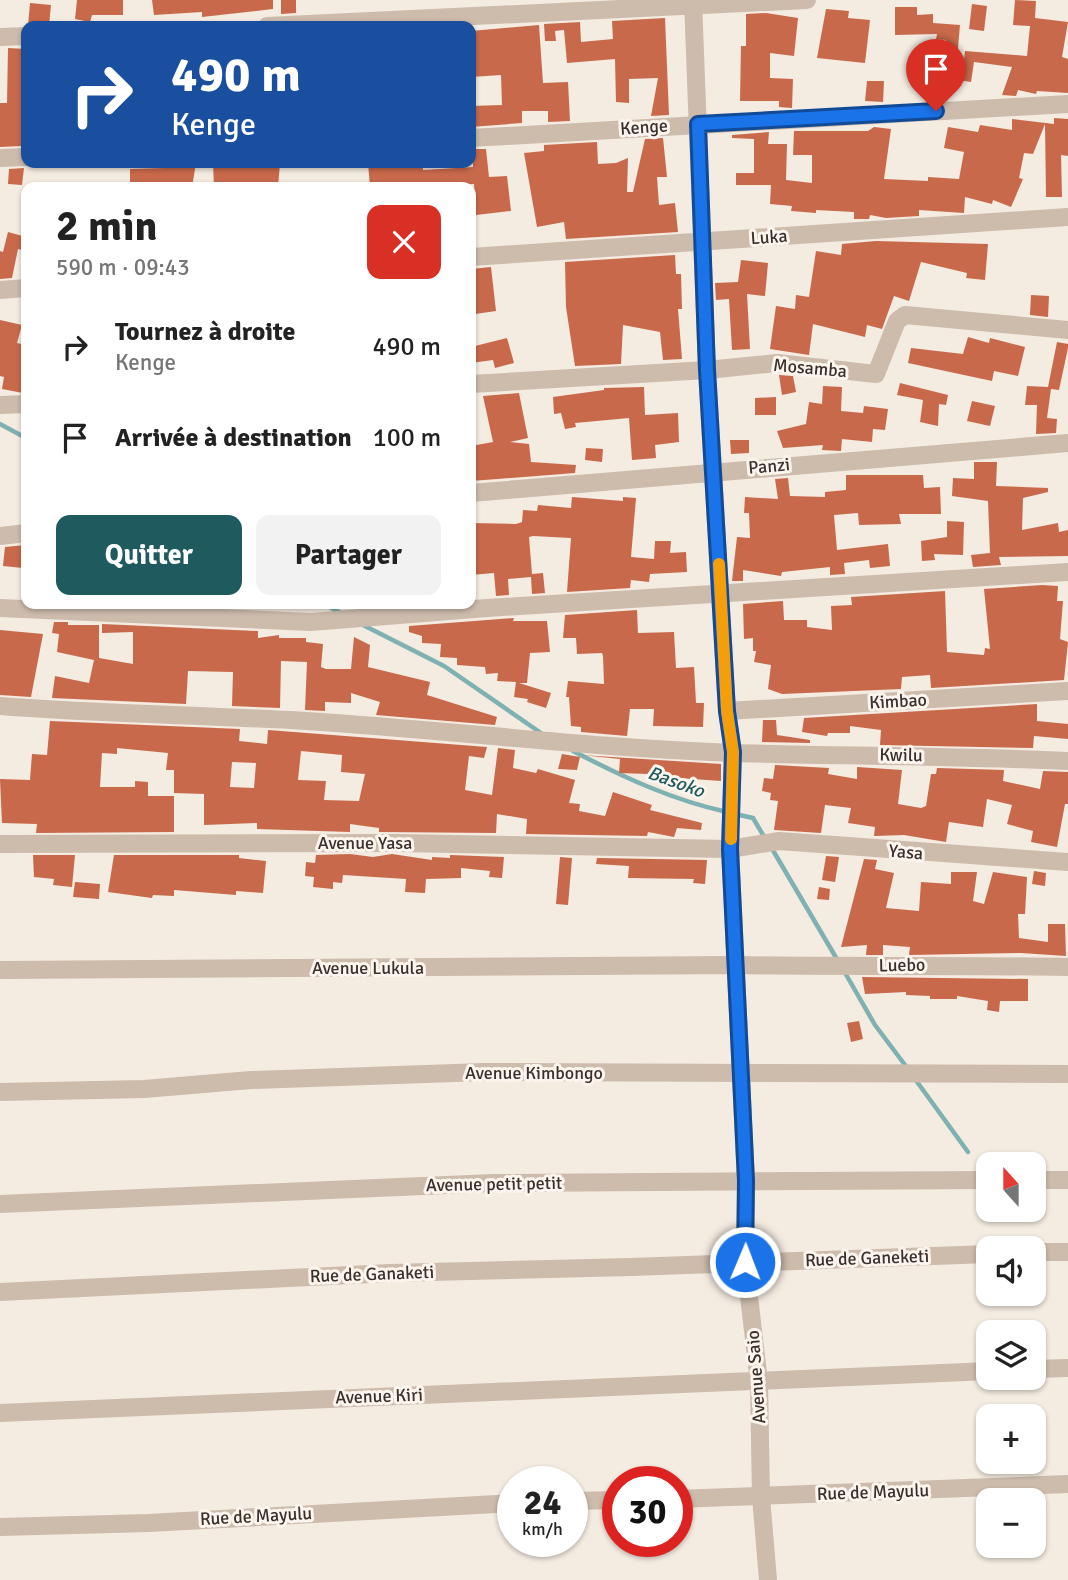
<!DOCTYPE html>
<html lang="fr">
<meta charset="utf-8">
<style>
body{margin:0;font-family:Signika,sans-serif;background:#f2f2f2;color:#222;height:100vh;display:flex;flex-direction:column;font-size:26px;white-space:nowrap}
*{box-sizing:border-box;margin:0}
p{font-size:23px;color:#767676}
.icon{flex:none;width:38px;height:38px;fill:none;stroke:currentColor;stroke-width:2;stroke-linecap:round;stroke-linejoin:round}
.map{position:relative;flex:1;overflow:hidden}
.side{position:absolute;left:21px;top:182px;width:455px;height:427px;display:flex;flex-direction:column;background:#fff;border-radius:14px;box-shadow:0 2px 5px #0004}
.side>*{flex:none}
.guide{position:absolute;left:21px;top:21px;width:455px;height:147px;border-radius:14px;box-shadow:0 2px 5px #0004;background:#1a4fa0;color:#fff;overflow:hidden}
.needle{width:46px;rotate:339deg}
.fabs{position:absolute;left:976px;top:1152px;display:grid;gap:14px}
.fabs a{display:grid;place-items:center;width:70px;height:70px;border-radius:14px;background:#fff;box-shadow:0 2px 5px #0004;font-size:35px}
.speed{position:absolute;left:497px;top:1466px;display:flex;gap:14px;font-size:35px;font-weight:700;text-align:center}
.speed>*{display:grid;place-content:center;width:91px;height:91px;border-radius:50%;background:#fff;box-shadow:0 2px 5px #0004;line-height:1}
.speed small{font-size:18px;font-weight:400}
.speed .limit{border:10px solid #d22;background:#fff;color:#111}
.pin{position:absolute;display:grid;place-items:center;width:60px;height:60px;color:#fff;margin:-72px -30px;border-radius:50% 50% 50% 0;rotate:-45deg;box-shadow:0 0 7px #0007}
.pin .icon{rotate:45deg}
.me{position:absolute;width:77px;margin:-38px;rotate:1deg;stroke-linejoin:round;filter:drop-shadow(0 0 5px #0008)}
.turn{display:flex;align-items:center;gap:24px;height:147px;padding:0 35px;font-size:32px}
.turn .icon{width:91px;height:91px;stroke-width:2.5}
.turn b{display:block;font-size:49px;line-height:60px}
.round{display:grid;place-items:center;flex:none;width:74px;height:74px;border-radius:14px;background:#f2f2f2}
.head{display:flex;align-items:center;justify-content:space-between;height:119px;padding:0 35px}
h1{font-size:42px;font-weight:700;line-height:52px}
.primary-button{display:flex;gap:14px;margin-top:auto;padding:14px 35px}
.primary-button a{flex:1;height:80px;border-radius:14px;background:#1f5a5e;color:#fff;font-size:28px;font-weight:700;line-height:80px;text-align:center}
.primary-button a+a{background:#f2f2f2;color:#222}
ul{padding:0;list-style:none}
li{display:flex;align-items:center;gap:21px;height:91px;padding:0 35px}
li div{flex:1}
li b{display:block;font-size:26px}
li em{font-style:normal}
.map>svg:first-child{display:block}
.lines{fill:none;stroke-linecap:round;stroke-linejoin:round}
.stream{stroke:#7fb0b2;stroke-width:4.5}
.building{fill:#c8694b;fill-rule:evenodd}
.street{stroke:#cdbbac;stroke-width:18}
.route-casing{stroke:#114b97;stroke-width:18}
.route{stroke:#1a73e8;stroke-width:12}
.slow{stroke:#f59e0b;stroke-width:12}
.labels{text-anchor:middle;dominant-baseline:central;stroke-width:6;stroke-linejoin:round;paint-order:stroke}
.street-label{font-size:18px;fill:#3b302b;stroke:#fbf5ee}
.water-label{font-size:19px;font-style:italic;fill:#1f5a5e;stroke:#fbf5ee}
</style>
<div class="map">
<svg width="1068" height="1580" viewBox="0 0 1068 1580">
<rect width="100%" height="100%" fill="#f4ebe1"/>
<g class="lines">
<g class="stream">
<polyline points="0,424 26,438"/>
<polyline points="324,604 341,613"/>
<polyline points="361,624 444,666 541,733"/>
<path d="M573,751C623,777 672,800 727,812"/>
<polyline points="735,814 753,818 766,840"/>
<polyline points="771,847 838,961"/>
<polyline points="844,971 875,1025 908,1069"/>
<polyline points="915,1079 968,1152"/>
</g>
</g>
<g class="building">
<polygon points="77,0 123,0 123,15 92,15 90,22 75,19"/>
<polygon points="152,0 273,0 273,9 202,17 202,12 154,15"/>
<polygon points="281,0 296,0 296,13 281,14"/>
<polygon points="1015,0 1036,1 1035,18 1068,22 1062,57 1068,59 1068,93 1037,91 1036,94 1018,90 1016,96 1002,95 1012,67 974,62 971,82 940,77 946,40 936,39 937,34 895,35 895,7 917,7 917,15 933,14 933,23 960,25 957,59 964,60 965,51 1027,56 1030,26 1013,25"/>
<polygon points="30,3 51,5 49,26 28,25"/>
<polygon points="972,4 987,6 984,31 969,29"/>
<polygon points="826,9 849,11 848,18 870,20 865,63 817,58"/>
<polygon points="766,13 798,18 794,56 770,53 770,78 793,79 792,108 779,107 779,101 740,101 741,46 746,46 746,14"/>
<polygon points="665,18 669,115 651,116 658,78 629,79 629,103 616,102 615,59 567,63 564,30 555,31 556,41 545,41 544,24 580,22 581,42 613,39 612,21"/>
<polygon points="539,25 543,83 568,82 570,121 548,122 548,111 522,111 522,123 471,127 471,106 502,105 501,75 471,77 471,31"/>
<polygon points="8,48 26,49 26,125 21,125 22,146 0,147 0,103 7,103"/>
<polygon points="867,81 884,81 883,102 865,101"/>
<polygon points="1054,118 1068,119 1068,156 1061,155 1062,197 1046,197 1045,124 1033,154 1024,153 1019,178 1023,179 1011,207 993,200 992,204 965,197 964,213 919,210 919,216 886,218 870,215 869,219 854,219 854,212 816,210 816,213 791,211 792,206 770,204 771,185 736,185 736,173 754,173 754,139 732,138 732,135 769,132 768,144 787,144 786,180 812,183 812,155 793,155 794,131 868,131 874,127 891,129 884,179 928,181 928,177 959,179 964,152 944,148 948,127 978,132 980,125 1012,130 1012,119 1054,124"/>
<polygon points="663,138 667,177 657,177 659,205 675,203 678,232 566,239 564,222 537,227 524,153 544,151 544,145 597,142 598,164 616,163 628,158 627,192 633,192 645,139"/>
<polygon points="472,149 486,149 489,177 507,176 511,211 476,215 474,184 370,187 368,163 423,165 423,170 473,167"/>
<polygon points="164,163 196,163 192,187 130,187 130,169 164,168"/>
<polygon points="213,163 280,163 278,187 214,187"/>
<polygon points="24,168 22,185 8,184 9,169"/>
<polygon points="8,232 26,237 26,251 18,249 12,278 0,279 0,251 3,252"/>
<polygon points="876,241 988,244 985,280 966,278 967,273 921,262 909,301 894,296 882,329 867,325 865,337 813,324 809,355 770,349 776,306 795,309 796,295 809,297 816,251 841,255 842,244"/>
<polygon points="675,255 676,274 681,274 682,309 678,309 682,359 663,360 660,332 623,325 621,364 575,366 566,307 565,262"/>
<polygon points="741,260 768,263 765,296 747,294 750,349 732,350 729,299 716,300 715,283 738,282"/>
<polygon points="491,267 496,311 475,314 471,269"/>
<polygon points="1031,295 1049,296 1048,317 1030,315"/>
<polygon points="0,320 22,325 17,343 26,345 23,393 2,389 4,377 0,376"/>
<polygon points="968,337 989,343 990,338 1025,347 1018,376 994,371 992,381 908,363 911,348 963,354"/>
<polygon points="507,338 514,363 495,368 493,360 471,363 471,347"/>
<polygon points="1057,342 1068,344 1068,348 1059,390 1051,389 1047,418 1057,419 1056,433 1036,434 1037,405 1025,405 1027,386 1048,387"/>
<polygon points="779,375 793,376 796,392 782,395"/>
<polygon points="900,383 948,395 946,405 939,404 938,426 920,422 923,400 897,395"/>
<polygon points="823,386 842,387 841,411 863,413 864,406 888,409 885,430 873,429 872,442 842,439 841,451 822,450 823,445 783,448 777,431 806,424 809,402 822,404"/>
<polygon points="644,387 645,415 678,413 679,442 655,445 656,458 632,460 629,418 575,423 576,427 565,429 561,413 554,414 553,397 604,390 604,388"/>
<polygon points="519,393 528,438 510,442 529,444 531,462 576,465 575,473 471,481 471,446 493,442 483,396"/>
<polygon points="776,397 776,415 755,415 755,398"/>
<polygon points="972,401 995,406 990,426 967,421"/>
<polygon points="730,440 749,440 749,453 731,454"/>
<polygon points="586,448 603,449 602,462 585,460"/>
<polygon points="974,462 997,462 996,486 1048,488 1048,492 1023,498 1022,530 1058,523 1059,532 1068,530 1068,556 999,557 1001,565 973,567 971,555 990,553 988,501 952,496 953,478 974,479"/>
<polygon points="846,475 923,475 924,488 940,487 941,514 899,514 901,524 859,525 858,513 834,515 837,550 888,544 890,566 870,568 869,560 844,563 845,574 830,575 830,567 782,572 781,576 743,570 743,581 732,581 737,537 750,538 749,513 744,513 745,497 778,499 775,479 788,478 790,496 825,497 825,492 846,490"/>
<polygon points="572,497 623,501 623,497 636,498 631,557 654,559 655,541 671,541 670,553 686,552 687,572 650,574 649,582 631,580 630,588 567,592 571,538 533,536 529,537 532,574 543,573 545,593 532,594 531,577 508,579 509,595 496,596 494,573 471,575 471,523 516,524 522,522 523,510 537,511 538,505 571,508"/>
<polygon points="947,521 964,522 963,555 934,554 935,560 922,561 921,541 947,537"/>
<polygon points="25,545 23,568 3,566 5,547"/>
<polygon points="1042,585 1058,586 1057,601 1063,601 1060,639 1068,642 1064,680 931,688 930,675 902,677 901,689 782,694 768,689 771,665 754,662 756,651 753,651 753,638 744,639 743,604 783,601 784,620 807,620 807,627 832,630 831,606 852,605 851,597 945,591 947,652 984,655 985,648 990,649 984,589"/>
<polygon points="159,604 252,604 251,608"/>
<polygon points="637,610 638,633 674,632 676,668 694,667 696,703 704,703 703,727 653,726 654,709 630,709 627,736 581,732 581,727 571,726 569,697 566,697 568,681 604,684 603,656 602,653 577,654 576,638 563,638 565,615"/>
<polygon points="514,618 513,621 547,621 550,652 530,653 527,683 519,683 551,693 546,708 527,702 528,699 514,697 516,682 497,681 498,673 486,674 485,667 457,665 457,658 440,657 441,644 422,643 422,636 409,632 409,626"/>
<polygon points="54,622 68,622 68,625 99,625 99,658 133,664 133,632 102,633 102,624 258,631 258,638 279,635 279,638 306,638 306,642 323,644 321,667 326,669 351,669 354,637 370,645 368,667 430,682 427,695 497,717 495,725 376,715 380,702 351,693 351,703 325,702 325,711 305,710 307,662 281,661 280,708 232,706 233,672 188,671 186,704 52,698 55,676 89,683 94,660 57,652 59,634 52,633"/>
<polygon points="0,630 43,634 31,697 0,695"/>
<polygon points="1037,704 1037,721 1068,724 1068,739 1034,736 1033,748 880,745 881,730 850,726 850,733 828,733 827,736 802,732 804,718"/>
<polygon points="763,720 776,720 777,735 810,740 810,743 762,742"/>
<path d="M50,721L240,729L239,741L267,744L268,730L487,747L484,758L469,756L465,790L492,795L498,748L515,750L513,768L536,773L538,769L575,780L569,803L580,804L579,811L605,816L613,792L652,805L650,810L702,823L701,830L677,828L674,837L648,832L647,836L526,834L527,819L497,814L496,833L379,832V828L350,824V832L257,829V823L204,825V794L174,793V770H166L168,753L117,748V754L102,753L100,787H135V781L148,782V796H174V832L36,833L37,824L2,823L0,779L30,780L32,754L47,755ZM301,751L342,755L341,772L365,774L359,801L324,800L326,781L298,780ZM232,762L256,763L254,788L230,787Z"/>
<polygon points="562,754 580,757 577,770 558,769"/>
<polygon points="581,755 721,764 721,781 678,778 677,784 648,779 648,774 619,773 620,759"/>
<polygon points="775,765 829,768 828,774 857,779 857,767 902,770 898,804 921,808 926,806 931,774 936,774 937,768 1004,770 1003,781 1040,789 1043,771 1068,772 1068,804 1065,804 1057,847 1031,842 1033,831 1007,824 1012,805 987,799 983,827 949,822 946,842 904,835 874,836 875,827 848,823 851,808 825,805 821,833 774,830 778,801 770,800 771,793 762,791 764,778 773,779"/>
<polygon points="350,854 373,857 392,854 432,860 432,857 450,858 450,855 504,857 502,878 489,877 490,871 461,868 461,878 426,879 425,893 405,892 406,879 343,875 342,883 333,882 333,889 313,887 314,877 305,876 306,862 315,863 316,855"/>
<polygon points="33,855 75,855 72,887 53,885 54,879 34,877"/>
<polygon points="114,855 239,855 239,858 266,861 263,893 236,891 236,895 174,890 174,896 153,895 152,898 108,892"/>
<polygon points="826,856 839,857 835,882 822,880"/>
<polygon points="560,857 572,858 568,905 556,904"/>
<polygon points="597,858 707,860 705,884 693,883 694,879 628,878 629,866 596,864"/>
<polygon points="864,859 877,860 875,869 894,873 886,908 919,911 921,882 951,884 951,872 977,872 973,901 984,904 993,872 1027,877 1025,914 1018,914 1019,938 1048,942 1048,924 1065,924 1066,956 1021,953 909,955 910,947 883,945 883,955 866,955 867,945 841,947"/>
<polygon points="1034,871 1046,873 1045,886 1032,884"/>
<polygon points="75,882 100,884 99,899 73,897"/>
<polygon points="819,887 830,889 829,900 817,899"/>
<polygon points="862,977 1028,979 1028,1001 1000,1001 999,1012 987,1010 988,1001 957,996 957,999 930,999 930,996 906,995 906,992 865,994"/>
<polygon points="859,1021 863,1039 851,1042 847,1023"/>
</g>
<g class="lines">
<g class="street">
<polyline points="693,0 707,370 727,711 733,753 730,849 746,1181 745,1262 759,1382 761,1497 768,1580"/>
<polyline points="267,26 807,0"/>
<polyline points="0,37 26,36"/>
<polyline points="471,138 1068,104"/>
<polyline points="0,158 26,157"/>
<polyline points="471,257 1068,217"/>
<polyline points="0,290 26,288"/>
<polyline points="471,384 707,370 777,363 876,374 897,321 905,315 1068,330"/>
<polyline points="0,405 26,404"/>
<polyline points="471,493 1068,443"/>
<polyline points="0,536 26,533"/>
<polyline points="0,608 311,622 487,608 1068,572"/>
<path d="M0,706C102,714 204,715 306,721C449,730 591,748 735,753C846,756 957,756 1068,761"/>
<polyline points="727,711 1068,691"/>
<polyline points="0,844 398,843 730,849 779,841 1068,862"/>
<path d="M0,970L737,965C847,967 957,965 1068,967"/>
<polyline points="0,1092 144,1089 251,1080 483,1072 1068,1074"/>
<polyline points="1034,1180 1068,1180"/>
<polyline points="0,1204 493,1183 989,1180"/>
<polyline points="1034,1252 1068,1252"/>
<polyline points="0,1292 391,1273 631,1267 989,1254"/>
<polyline points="1034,1369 1068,1368"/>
<polyline points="0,1413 989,1371"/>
<polyline points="677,1499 1068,1484"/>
<polyline points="572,1501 618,1500"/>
<polyline points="0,1527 149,1523 513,1503"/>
</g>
</g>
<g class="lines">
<defs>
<polyline id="route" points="745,1262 746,1181 730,849 733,752 727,711 707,370 698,124 936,111"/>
</defs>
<use href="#route" class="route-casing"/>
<use href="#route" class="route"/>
<polyline class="slow" points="719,564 727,711 733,752 731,839"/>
</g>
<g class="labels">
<g class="street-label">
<text transform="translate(644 127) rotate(-4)">Kenge</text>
<text transform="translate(769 237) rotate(-4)">Luka</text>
<text transform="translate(810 368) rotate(5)">Mosamba</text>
<text transform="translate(769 466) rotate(-5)">Panzi</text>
<text transform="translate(898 701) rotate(-3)">Kimbao</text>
<text transform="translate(901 755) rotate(1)">Kwilu</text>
<text x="365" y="843">Avenue Yasa</text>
<text transform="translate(906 852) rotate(5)">Yasa</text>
<text transform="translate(902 965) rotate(-1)">Luebo</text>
<text x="368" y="968">Avenue Lukula</text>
<text x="534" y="1073">Avenue Kimbongo</text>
<text transform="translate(494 1184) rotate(-1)">Avenue petit petit</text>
<text transform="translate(867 1258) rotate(-2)">Rue de Ganeketi</text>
<text transform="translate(372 1274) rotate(-2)">Rue de Ganaketi</text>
<text transform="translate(756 1377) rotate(-94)">Avenue Saio</text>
<text transform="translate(379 1396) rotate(-2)">Avenue Kiri</text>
<text transform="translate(873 1492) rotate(-2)">Rue de Mayulu</text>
<text transform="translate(256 1516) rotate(-3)">Rue de Mayulu</text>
</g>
<g class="water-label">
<text transform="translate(676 782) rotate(20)">Basoko</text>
</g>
</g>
</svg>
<div class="fabs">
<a><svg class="needle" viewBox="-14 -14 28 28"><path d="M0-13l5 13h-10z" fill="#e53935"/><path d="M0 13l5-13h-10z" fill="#767676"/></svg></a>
<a><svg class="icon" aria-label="sound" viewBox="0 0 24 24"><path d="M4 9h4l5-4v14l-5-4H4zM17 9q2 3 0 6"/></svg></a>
<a><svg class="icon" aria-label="layers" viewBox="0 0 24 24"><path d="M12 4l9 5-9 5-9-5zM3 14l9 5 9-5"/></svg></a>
<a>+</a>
<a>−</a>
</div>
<div class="speed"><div>24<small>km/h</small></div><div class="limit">30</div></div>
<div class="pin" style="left:936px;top:111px;background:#d93025"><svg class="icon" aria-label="arrive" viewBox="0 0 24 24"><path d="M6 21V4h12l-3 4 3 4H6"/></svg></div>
<svg class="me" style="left:745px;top:1262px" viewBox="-20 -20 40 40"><circle r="17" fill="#1a73e8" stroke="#fff" stroke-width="3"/><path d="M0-11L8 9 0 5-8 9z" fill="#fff"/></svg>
<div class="guide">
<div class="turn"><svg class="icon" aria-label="right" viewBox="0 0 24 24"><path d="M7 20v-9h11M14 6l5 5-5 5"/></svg><div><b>490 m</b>Kenge</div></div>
</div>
<section class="side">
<div class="head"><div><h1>2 min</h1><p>590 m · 09:43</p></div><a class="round" style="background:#d93025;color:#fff"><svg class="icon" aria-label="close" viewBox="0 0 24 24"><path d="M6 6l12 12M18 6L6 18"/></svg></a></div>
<ul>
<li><svg class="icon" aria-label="right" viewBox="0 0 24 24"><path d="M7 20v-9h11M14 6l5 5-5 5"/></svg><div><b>Tournez à droite</b><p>Kenge</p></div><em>490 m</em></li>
<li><svg class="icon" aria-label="arrive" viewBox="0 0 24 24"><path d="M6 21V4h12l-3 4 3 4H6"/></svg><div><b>Arrivée à destination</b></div><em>100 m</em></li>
</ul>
<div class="primary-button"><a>Quitter</a><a>Partager</a></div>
</section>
</div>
